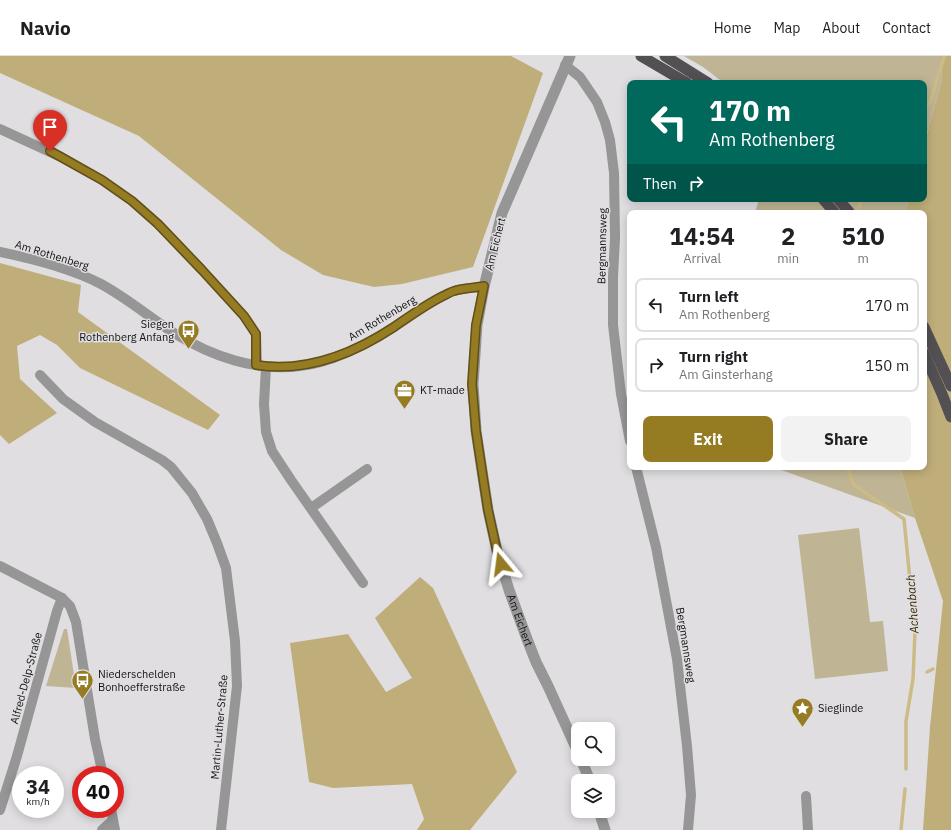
<!DOCTYPE html>
<meta charset="utf-8">
<style>
body{margin:0;font-family:"IBM Plex Sans",sans-serif;background:#f2f2f2;color:#202124;height:100vh;display:flex;flex-direction:column;font-size:15px;white-space:nowrap}
*{box-sizing:border-box;margin:0}
p{font-size:13px;color:#757577}
.icon{flex:none;width:22px;height:22px;fill:none;stroke:currentColor;stroke-width:2;stroke-linecap:round;stroke-linejoin:round}
.map{position:relative;flex:1;overflow:hidden}
.sheet{position:absolute;left:627px;top:154px;width:300px;height:260px;display:flex;flex-direction:column;background:#fff;border-radius:8px;box-shadow:0 2px 10px #0003}
.sheet>*{flex:none}
.hud{position:absolute;left:627px;top:24px;width:300px;height:122px;border-radius:8px;box-shadow:0 2px 10px #0003;background:#00695c;color:#fff;overflow:hidden}
.controls{position:absolute;left:571px;top:666px;display:grid;gap:8px}
.controls a{display:grid;place-items:center;width:44px;height:44px;border-radius:8px;background:#fff;box-shadow:0 2px 10px #0003;font-size:20px}
.speed{position:absolute;left:12px;top:710px;display:flex;gap:8px;font-size:20px;font-weight:700;text-align:center}
.speed>*{display:grid;place-content:center;width:52px;height:52px;border-radius:50%;background:#fff;box-shadow:0 2px 10px #0003;line-height:1}
.speed small{font-size:10px;font-weight:400}
.speed .limit{border:6px solid #d22;background:#fff;color:#111}
.pin{position:absolute;display:grid;place-items:center;width:34px;height:34px;color:#fff;margin:-41px -17px;border-radius:50% 50% 50% 0;rotate:-45deg;box-shadow:0 0 4px #0007}
.pin .icon{rotate:45deg}
.me{position:absolute;width:44px;margin:-22px;rotate:344deg;stroke-linejoin:round;filter:drop-shadow(0 0 3px #0008)}
.turn{display:flex;align-items:center;gap:14px;height:84px;padding:0 16px;font-size:18px}
.turn .icon{width:52px;height:52px;stroke-width:2.5}
.turn b{display:block;font-size:28px;line-height:34px}
.then{display:flex;align-items:center;height:38px;padding:0 16px;background:#0003;gap:8px;font-size:15px}
.eta{display:flex;justify-content:space-evenly;align-items:center;height:68px;text-align:center}
.eta b{font-size:24px;font-weight:700;line-height:28px}
.button{display:flex;gap:8px;margin-top:auto;padding:8px 16px}
.button a{flex:1;height:46px;border-radius:8px;background:#957b22;color:#fff;font-size:16px;font-weight:700;line-height:46px;text-align:center}
.button a+a{background:#f2f2f2;color:#202124}
ul{padding:0;list-style:none}
li{display:flex;align-items:center;gap:12px;height:54px;margin:0 8px 6px;padding:0 8px;border:2px solid #e0e0e0;border-radius:8px}
li div{flex:1}
li b{display:block;font-size:15px}
li em{font-style:normal}
header{display:flex;align-items:center;gap:24px;box-sizing:border-box;height:56px;padding:0 20px;background:#fff;border-bottom:1px solid #e0e0e0}
header strong{font-size:19px}
nav{display:flex;gap:22px;margin-inline-start:auto;font-size:14px}
.map>svg:first-child{display:block}
.green{fill:#bfb595}
.forest{fill:#bfae7a}
.lines{fill:none;stroke-linecap:round;stroke-linejoin:round}
.stream{stroke:#ccbb87;stroke-width:3.5}
.minor{stroke:#979697;stroke-width:10}
.tertiary{stroke:#979697;stroke-width:11}
.trunk{stroke:#525052;stroke-width:11}
.route-casing{stroke:#615016;stroke-width:10}
.route{stroke:#957b22;stroke-width:7}
.labels{text-anchor:middle;dominant-baseline:central;stroke-width:3;stroke-linejoin:round;paint-order:stroke}
.street-label{font-size:11px;fill:#121112;stroke:#e0dee1}
.poi-label{font-size:11px;fill:#121112;stroke:#e0dee1;text-anchor:start}
.water-label{font-size:12px;font-style:italic;fill:#372b00;stroke:#e0dee1}
</style>
<header>
<strong>Navio</strong>
<nav><a>Home</a><a>Map</a><a>About</a><a>Contact</a></nav>
</header>
<div class="map">
<svg width="951" height="774" viewBox="0 0 951 774">
<rect width="100%" height="100%" fill="#e0dee1"/>
<g class="green">
<polygon points="684,0 941,0 942,23 924,89 924,27 724,27 703,11"/>
<polygon points="759,143 909,143 905,157 755,157"/>
<polygon points="773,411 900,411 915,462"/>
<polygon points="859,472 870,566 883,565 888,615 815,623 798,479"/>
<polygon points="64,573 67,573 76,632 46,630"/>
</g>
<g class="forest">
<polygon points="0,0 511,0 543,17 473,211 402,228 374,231 323,219 281,194 139,80 0,17"/>
<polygon points="941,0 951,0 951,774 923,774 930,671 943,545 915,462 900,411 924,411 924,157 905,157 909,143 924,143 924,89 942,23"/>
<polygon points="0,207 81,229 78,256 220,359 208,374 80,312 57,289 40,279 17,290 20,323 57,357 9,388 0,379"/>
<polygon points="420,521 433,532 517,716 470,774 417,774 424,763 412,728 333,732 309,726 290,587 348,578 386,636 412,622 375,562"/>
</g>
<g class="lines">
<g class="stream">
<polyline points="924,52 930,46 944,1 944,0"/>
<polyline points="857,157 862,143"/>
<polyline points="847,411 854,429 904,463 915,576 913,623 906,665 906,713"/>
<polyline points="927,616 933,613"/>
<polyline points="901,774 905,733"/>
</g>
<g class="minor">
<polyline points="565,9 580,21 597,46 605,66 610,84 614,117 615,182 613,221 613,269 621,338 630,385"/>
<polyline points="0,73 61,101 102,124 132,145 158,168 202,214 244,260 256,278 257,309"/>
<path d="M0,196C34,203 70,212 101,228C127,242 149,261 174,277C211,300 256,316 300,310C335,306 368,288 397,269C412,259 427,248 443,240C447,238 450,236 454,235C463,232 474,232 484,231"/>
<polyline points="266,311 264,348 266,376 272,395 291,424 363,527"/>
<polyline points="40,319 63,343 95,366 162,404 171,411 192,437 207,463 217,487 226,512 235,585 237,630 221,774"/>
<polyline points="636,411 656,491 677,603 687,690 691,739 688,774"/>
<polyline points="311,452 367,413"/>
<polyline points="0,510 62,542 70,550 76,566 95,683 103,719"/>
<polyline points="806,740 808,774"/>
<polyline points="111,753 115,774"/>
<polyline points="0,754 17,700 57,555 62,542"/>
<polyline points="102,774 113,764"/>
</g>
<g class="tertiary">
<path id="s1" d="M570,0L502,157L484,231L477,269L473,328L476,375L488,454L497,495L509,534L527,583L536,606L548,630L578,696"/>
<polyline points="581,703 590,725"/>
<polyline points="599,755 605,774"/>
</g>
<g class="trunk">
<polyline points="641,0 687,27"/>
<polyline points="665,0 708,27"/>
<polyline points="823,143 835,157"/>
<polyline points="838,143 850,157"/>
<polyline points="924,271 951,330"/>
<polyline points="924,297 942,338 951,361"/>
</g>
</g>
<g class="lines">
<defs>
<path id="route" d="M50,95L61,101L102,124L132,145L158,168L202,214L244,260L256,278V309C306,317 353,298 394,271C410,260 425,249 443,240C446,239 450,236 454,235C463,232 474,232 484,230L476,269L472,328L476,375L484,428L488,454L497,495L501,508"/>
</defs>
<use href="#route" class="route-casing"/>
<use href="#route" class="route"/>
</g>
<defs>
<symbol id="bus-pin" viewBox="-11 -11 22 30"><path d="M0 17L-7.5 6A9.5 9.5 0 1 1 7.5 6Z" fill="#957b22" stroke="#e0dee1"/><path d="M-5-6H5V4H4V6H2V4H-2V6H-4V4H-5ZM-3.5-4V0h7V-4ZM-3.5 1.2v1.5H-2V1.2ZM2 1.2v1.5H3.5V1.2Z" fill="#fff"/></symbol>
<symbol id="office-pin" viewBox="-11 -11 22 30"><path d="M0 17L-7.5 6A9.5 9.5 0 1 1 7.5 6Z" fill="#957b22" stroke="#e0dee1"/><path d="M-6-3h4V-5.5h4V-3h4V5H-6ZM-1-4.5V-3h2v-1.5ZM-6 0V1H6V0Z" fill="#fff"/></symbol>
<symbol id="sight-pin" viewBox="-11 -11 22 30"><path d="M0 17L-7.5 6A9.5 9.5 0 1 1 7.5 6Z" fill="#957b22" stroke="#e0dee1"/><path d="M0-6L1.8-2.2L6-1.7L2.9 1.2L3.7 5.4L0 3.3L-3.7 5.4L-2.9 1.2L-6-1.7L-1.8-2.2Z" fill="#fff"/></symbol>
</defs>
<g fill-rule="evenodd">
<use href="#bus-pin" x="176" y="262" width="25" height="34"/>
<use href="#office-pin" x="392" y="322" width="25" height="34"/>
<use href="#bus-pin" x="70" y="612" width="25" height="34"/>
<use href="#sight-pin" x="790" y="640" width="25" height="34"/>
</g>
<g class="labels">
<g class="street-label">
<text transform="translate(495 188) rotate(-76)">Am Eichert</text>
<text transform="translate(602 190) rotate(-89)">Bergmannsweg</text>
<text transform="translate(52 199) rotate(17)">Am Rothenberg</text>
<text transform="translate(382 262) rotate(-31)">Am Rothenberg</text>
<text stroke="none"><textPath href="#s1" startOffset="587">Am Eichert</textPath></text>
<text transform="translate(686 589) rotate(81)">Bergmannsweg</text>
<text transform="translate(26 622) rotate(-75)">Alfred-Delp-Straße</text>
<text transform="translate(219 671) rotate(-85)">Martin-Luther-Straße</text>
</g>
<g class="poi-label">
<text x="174" y="268" text-anchor="end">Siegen<tspan x="174" dy="13">Rothenberg Anfang</tspan></text>
<text x="420" y="334">KT-made</text>
<text x="98" y="618">Niederschelden<tspan x="98" dy="13">Bonhoefferstraße</tspan></text>
<text x="818" y="652">Sieglinde</text>
</g>
<g class="water-label">
<text transform="translate(912 548) rotate(-94)">Achenbach</text>
</g>
</g>
</svg>
<div class="controls">
<a><svg class="icon" aria-label="search" viewBox="0 0 24 24"><circle cx="10" cy="10" r="6"/><path d="M15 15l6 6"/></svg></a>
<a><svg class="icon" aria-label="layers" viewBox="0 0 24 24"><path d="M12 4l9 5-9 5-9-5zM3 14l9 5 9-5"/></svg></a>
</div>
<div class="speed"><div>34<small>km/h</small></div><div class="limit">40</div></div>
<div class="pin" style="left:50px;top:95px;background:#d93025"><svg class="icon" aria-label="arrive" viewBox="0 0 24 24"><path d="M6 21V4h12l-3 4 3 4H6"/></svg></div>
<svg class="me" style="left:501px;top:508px" viewBox="-20 -20 40 40"><path d="M0-17L14 15 0 8-14 15z" fill="#957b22" stroke="#fff" stroke-width="4"/></svg>
<div class="hud">
<div class="turn"><svg class="icon" aria-label="left" viewBox="0 0 24 24"><path d="M17 20v-9H6M10 6l-5 5 5 5"/></svg><div><b>170 m</b>Am Rothenberg</div></div>
<div class="then">Then<svg class="icon" aria-label="right" viewBox="0 0 24 24"><path d="M7 20v-9h11M14 6l5 5-5 5"/></svg></div>
</div>
<section class="sheet">
<div class="eta">
<div><b>14:54</b><p>Arrival</p></div>
<div><b>2</b><p>min</p></div>
<div><b>510</b><p>m</p></div>
</div>
<ul>
<li><svg class="icon" aria-label="left" viewBox="0 0 24 24"><path d="M17 20v-9H6M10 6l-5 5 5 5"/></svg><div><b>Turn left</b><p>Am Rothenberg</p></div><em>170 m</em></li>
<li><svg class="icon" aria-label="right" viewBox="0 0 24 24"><path d="M7 20v-9h11M14 6l5 5-5 5"/></svg><div><b>Turn right</b><p>Am Ginsterhang</p></div><em>150 m</em></li>
</ul>
<div class="button"><a>Exit</a><a>Share</a></div>
</section>
</div>
